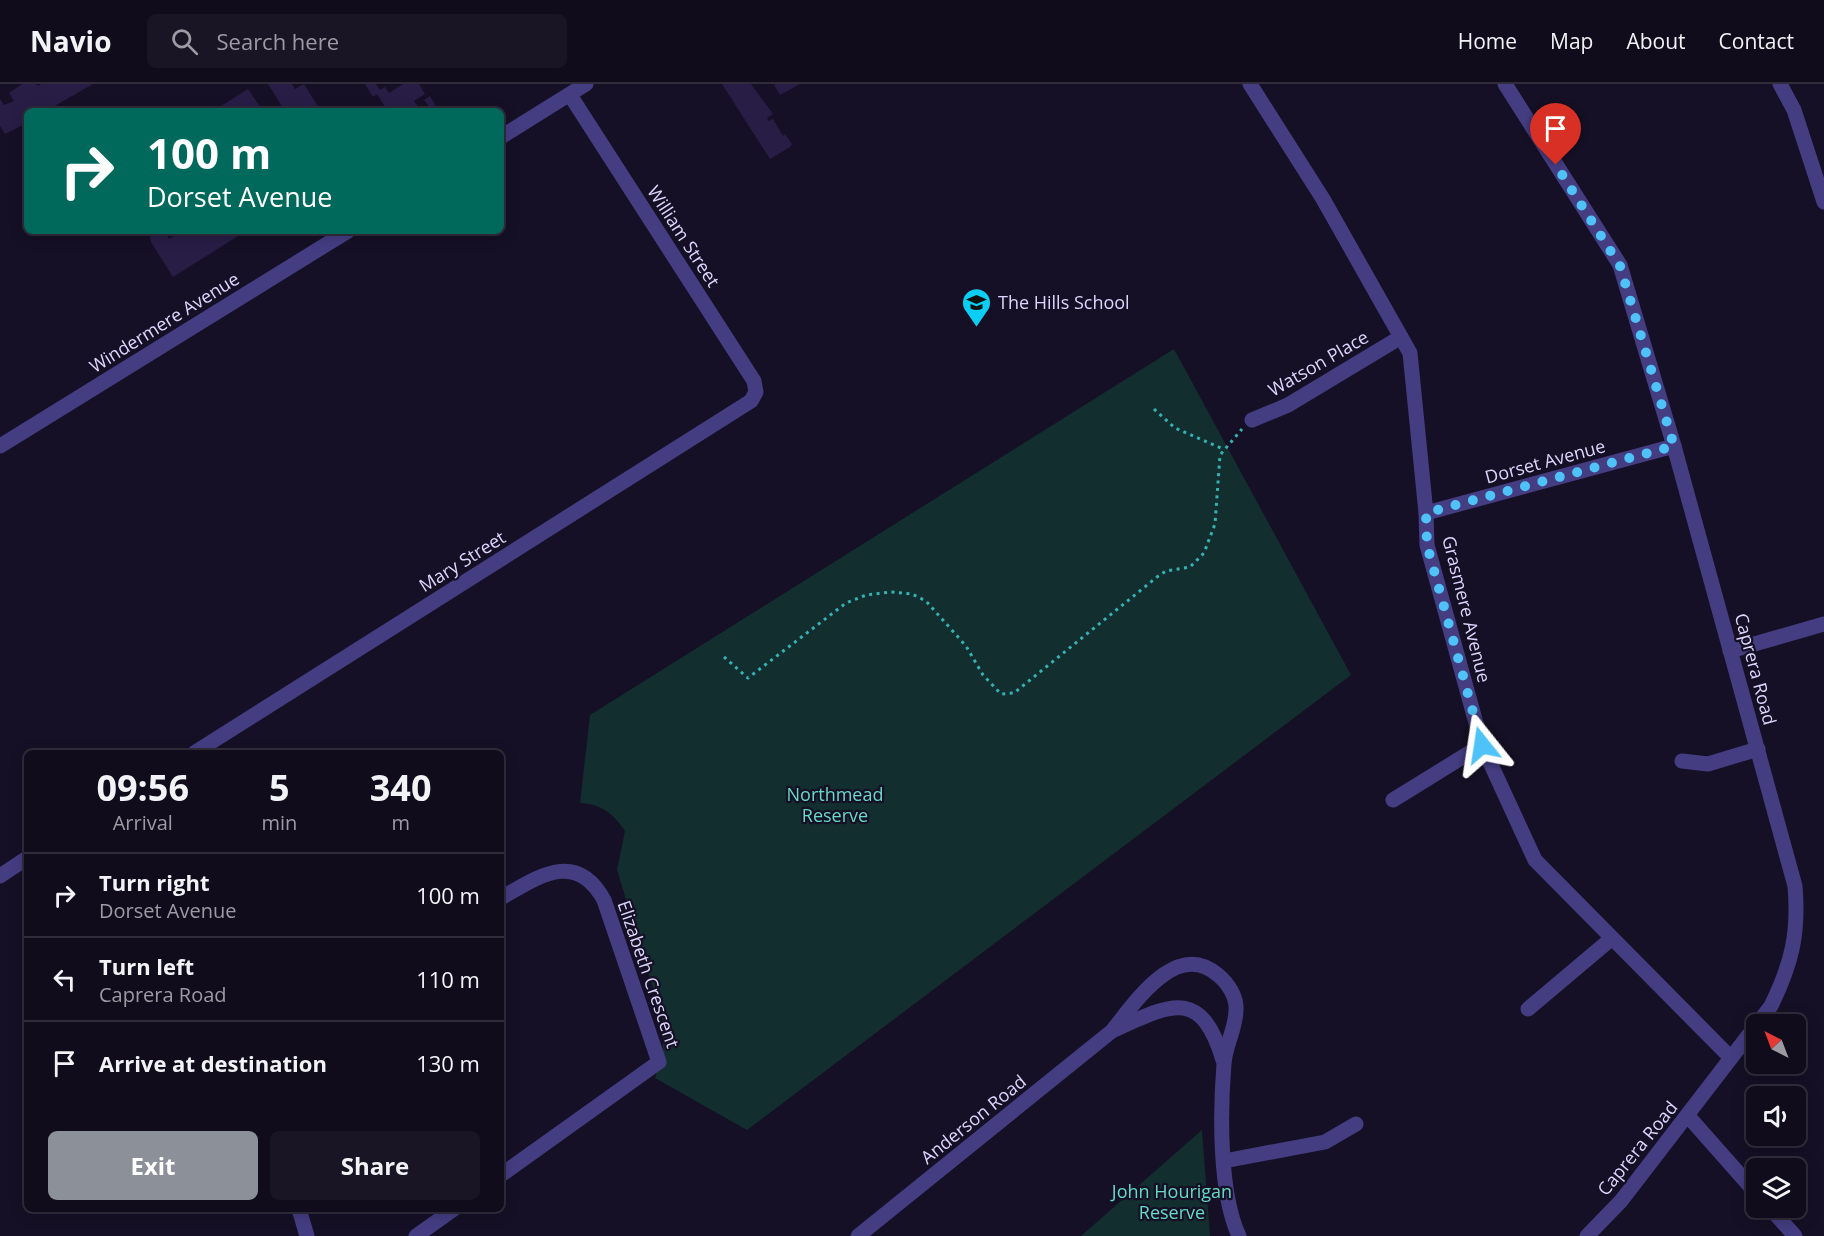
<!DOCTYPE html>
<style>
body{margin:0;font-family:"Open Sans",sans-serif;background:#191525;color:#f1f3f6;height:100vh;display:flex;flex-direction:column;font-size:22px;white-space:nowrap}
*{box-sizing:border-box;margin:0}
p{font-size:20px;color:#9c9ba3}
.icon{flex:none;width:33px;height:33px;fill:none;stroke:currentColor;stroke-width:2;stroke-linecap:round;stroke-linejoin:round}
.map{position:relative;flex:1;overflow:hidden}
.details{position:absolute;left:24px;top:666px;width:480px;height:462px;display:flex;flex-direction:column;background:#100c1c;border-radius:9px;box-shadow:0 3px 15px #0003,0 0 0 2px #302c3b}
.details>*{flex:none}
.banner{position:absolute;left:24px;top:24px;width:480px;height:126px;border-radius:9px;box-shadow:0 3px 15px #0003,0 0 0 2px #302c3b;background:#00695c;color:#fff;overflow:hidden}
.needle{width:39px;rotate:318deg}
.controls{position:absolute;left:1746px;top:930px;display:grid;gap:12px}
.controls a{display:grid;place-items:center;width:60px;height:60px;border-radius:9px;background:#100c1c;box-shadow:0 3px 15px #0003,0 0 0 2px #302c3b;font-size:30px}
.pin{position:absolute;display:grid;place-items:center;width:51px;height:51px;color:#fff;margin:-62px -26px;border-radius:50% 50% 50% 0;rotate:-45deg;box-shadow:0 0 6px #0007}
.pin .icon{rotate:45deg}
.me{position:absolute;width:66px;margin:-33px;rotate:345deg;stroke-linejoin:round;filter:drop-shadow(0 0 4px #0008)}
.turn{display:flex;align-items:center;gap:21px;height:126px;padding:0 24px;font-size:27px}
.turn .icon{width:78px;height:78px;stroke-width:2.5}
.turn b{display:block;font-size:42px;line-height:51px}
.eta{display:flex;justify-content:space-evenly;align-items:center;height:102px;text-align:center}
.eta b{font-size:36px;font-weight:700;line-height:42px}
.action{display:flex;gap:12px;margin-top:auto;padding:12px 24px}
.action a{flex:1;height:69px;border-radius:9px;background:#8c9099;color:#fff;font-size:24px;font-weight:700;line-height:69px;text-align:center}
.action a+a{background:#191525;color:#f1f3f6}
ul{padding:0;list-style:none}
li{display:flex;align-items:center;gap:18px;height:84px;padding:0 24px;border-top:2px solid #302c3b}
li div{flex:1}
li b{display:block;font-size:22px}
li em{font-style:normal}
header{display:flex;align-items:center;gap:36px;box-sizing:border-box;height:84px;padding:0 30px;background:#100c1c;border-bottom:2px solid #302c3b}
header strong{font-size:28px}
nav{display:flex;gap:33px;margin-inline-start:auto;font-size:21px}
.search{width:420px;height:54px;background:#191525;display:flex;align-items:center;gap:15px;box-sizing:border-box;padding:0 21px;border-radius:9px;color:#9c9ba3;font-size:22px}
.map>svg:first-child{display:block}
.green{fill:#132e2f}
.building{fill:#281d45}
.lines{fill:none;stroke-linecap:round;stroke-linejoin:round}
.path{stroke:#35b2b3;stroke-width:3;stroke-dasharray:3 4.5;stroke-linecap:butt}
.street{stroke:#443d82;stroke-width:15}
.route{stroke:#4fc3f7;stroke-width:10;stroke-dasharray:0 18}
.labels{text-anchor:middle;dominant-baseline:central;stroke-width:4.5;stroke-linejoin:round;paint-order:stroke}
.street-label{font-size:18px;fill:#ddd6fd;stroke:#151025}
.poi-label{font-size:18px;fill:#ddd6fd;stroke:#151025;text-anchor:start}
.park-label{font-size:18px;fill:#65dbc5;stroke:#151025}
</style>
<header>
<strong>Navio</strong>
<div class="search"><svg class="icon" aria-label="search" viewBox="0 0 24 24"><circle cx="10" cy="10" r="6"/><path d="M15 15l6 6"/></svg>Search here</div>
<nav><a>Home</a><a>Map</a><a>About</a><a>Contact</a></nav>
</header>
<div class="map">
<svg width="1824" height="1152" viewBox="0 0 1824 1152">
<rect width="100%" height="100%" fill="#151025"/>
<g class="green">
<path d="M1174,265L1351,591L747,1046L655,994L663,970V937L617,786L625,747C613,729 601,720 580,719L590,631Z"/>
<polygon points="1202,1046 1210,1152 1081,1152"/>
</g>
<g class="building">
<polygon points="22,0 36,0 38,2 41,0 93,0 46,27 27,27 27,39 5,50 0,42 0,15 4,21 14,17 9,9"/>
<polygon points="268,0 292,0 295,5 304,0 321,27 285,27"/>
<polygon points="365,0 376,0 380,6 385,3 389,9 403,0 419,0 425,10 414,17 421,27 388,27 377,10 373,13"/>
<polygon points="722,0 751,0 773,30 767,34 769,37 773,35 783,52 785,50 792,60 790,63 770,75"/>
<polygon points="776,0 800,0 780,11 774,1"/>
<polygon points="248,5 263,27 213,27"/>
<polygon points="430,12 437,24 433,27 424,16"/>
<polygon points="158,147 164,147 169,155 181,147 246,147 173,193 151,158 150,153"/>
</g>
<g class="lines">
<g class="path">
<polyline points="1154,325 1175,344 1223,365"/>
<polyline points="724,573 748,594 846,519 866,511 891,508 912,510 926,517 966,562 983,591 1001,610 1014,609 1157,493 1166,487 1190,483 1204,469 1215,440 1220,371 1242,345"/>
</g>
<g class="street">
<polyline points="1250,0 1323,115 1410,269 1426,429 1427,461 1482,661 1535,776 1731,974"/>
<path d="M1505,0L1620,181L1674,362L1795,802C1799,849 1792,879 1771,922L1621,1117L1587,1152"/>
<polyline points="1780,0 1794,26 1824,118"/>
<polyline points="501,53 586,0"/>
<polyline points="1252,336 1288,321 1401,253"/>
<polyline points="0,362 348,147"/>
<polyline points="1426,429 1674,362"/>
<polyline points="1730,567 1824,540"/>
<polyline points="194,669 751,317 756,308 754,297 570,11"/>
<polyline points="1682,677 1708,680 1758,665"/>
<polyline points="1393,716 1482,661"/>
<polyline points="0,792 27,774"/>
<path d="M501,814C538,793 576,765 604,816L659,978L501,1091"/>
<polyline points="1528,925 1611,855"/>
<path d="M1114,946C1171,920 1201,903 1223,976"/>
<polyline points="1688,1032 1756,1109"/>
<polyline points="1224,1077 1325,1058 1356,1040"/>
<polyline points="1770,1124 1795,1152"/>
<polyline points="299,1125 307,1152"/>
<polyline points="416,1152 454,1125"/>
<path d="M858,1152L1112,947C1135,919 1176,855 1218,891C1228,899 1237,913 1236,926C1236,944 1225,962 1224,980C1220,1028 1219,1109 1239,1152"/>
</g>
</g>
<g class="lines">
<polyline class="route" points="1482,661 1427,461 1426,429 1674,362 1620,182 1556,81"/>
</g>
<defs>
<symbol id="school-pin" viewBox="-11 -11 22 30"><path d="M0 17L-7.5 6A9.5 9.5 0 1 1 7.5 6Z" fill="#0bcef4" stroke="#151025"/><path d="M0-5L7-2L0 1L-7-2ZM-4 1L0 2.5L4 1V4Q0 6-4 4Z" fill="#111"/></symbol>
</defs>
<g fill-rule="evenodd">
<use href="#school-pin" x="960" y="202" width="33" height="45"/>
</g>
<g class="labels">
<g class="street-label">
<text transform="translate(684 152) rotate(57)">William Street</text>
<text transform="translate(164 238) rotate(-32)">Windermere Avenue</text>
<text transform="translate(1318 279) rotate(-30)">Watson Place</text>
<text transform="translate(1545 377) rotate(-15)">Dorset Avenue</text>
<text transform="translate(462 477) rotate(-32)">Mary Street</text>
<text transform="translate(1467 525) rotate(76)">Grasmere Avenue</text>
<text transform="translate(1756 585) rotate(75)">Caprera Road</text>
<text transform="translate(649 890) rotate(71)">Elizabeth Crescent</text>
<text transform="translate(973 1035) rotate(-39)">Anderson Road</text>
<text transform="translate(1637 1064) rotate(-51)">Caprera Road</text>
</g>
<g class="poi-label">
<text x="998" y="218">The Hills School</text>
</g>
<g class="park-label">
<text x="835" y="710">Northmead<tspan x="835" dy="21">Reserve</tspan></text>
<text x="1172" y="1107">John Hourigan<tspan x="1172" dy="21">Reserve</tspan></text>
</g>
</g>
</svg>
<div class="controls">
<a><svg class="needle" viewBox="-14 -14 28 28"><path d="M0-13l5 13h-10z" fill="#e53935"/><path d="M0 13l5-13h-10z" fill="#9c9ba3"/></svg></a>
<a><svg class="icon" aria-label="sound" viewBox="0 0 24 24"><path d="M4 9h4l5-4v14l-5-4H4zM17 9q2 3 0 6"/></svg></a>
<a><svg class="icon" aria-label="layers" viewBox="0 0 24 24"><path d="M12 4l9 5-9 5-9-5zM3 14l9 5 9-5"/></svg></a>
</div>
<div class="pin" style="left:1556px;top:81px;background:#d93025"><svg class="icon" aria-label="arrive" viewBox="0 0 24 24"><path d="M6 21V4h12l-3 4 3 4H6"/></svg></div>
<svg class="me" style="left:1482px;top:661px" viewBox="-20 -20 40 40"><path d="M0-17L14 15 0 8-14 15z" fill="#4fc3f7" stroke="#fff" stroke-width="4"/></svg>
<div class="banner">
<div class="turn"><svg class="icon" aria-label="right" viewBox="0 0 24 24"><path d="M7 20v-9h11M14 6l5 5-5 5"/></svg><div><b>100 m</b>Dorset Avenue</div></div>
</div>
<section class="details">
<div class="eta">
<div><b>09:56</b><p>Arrival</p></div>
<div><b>5</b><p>min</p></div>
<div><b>340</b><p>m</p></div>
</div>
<ul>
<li><svg class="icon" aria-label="right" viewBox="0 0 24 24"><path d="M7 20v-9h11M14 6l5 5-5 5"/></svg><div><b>Turn right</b><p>Dorset Avenue</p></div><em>100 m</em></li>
<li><svg class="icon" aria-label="left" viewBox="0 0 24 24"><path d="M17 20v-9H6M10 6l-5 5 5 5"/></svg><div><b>Turn left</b><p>Caprera Road</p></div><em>110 m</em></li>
<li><svg class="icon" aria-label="arrive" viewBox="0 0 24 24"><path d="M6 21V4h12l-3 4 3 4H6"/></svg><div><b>Arrive at destination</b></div><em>130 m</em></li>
</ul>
<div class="action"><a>Exit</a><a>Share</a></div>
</section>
</div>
